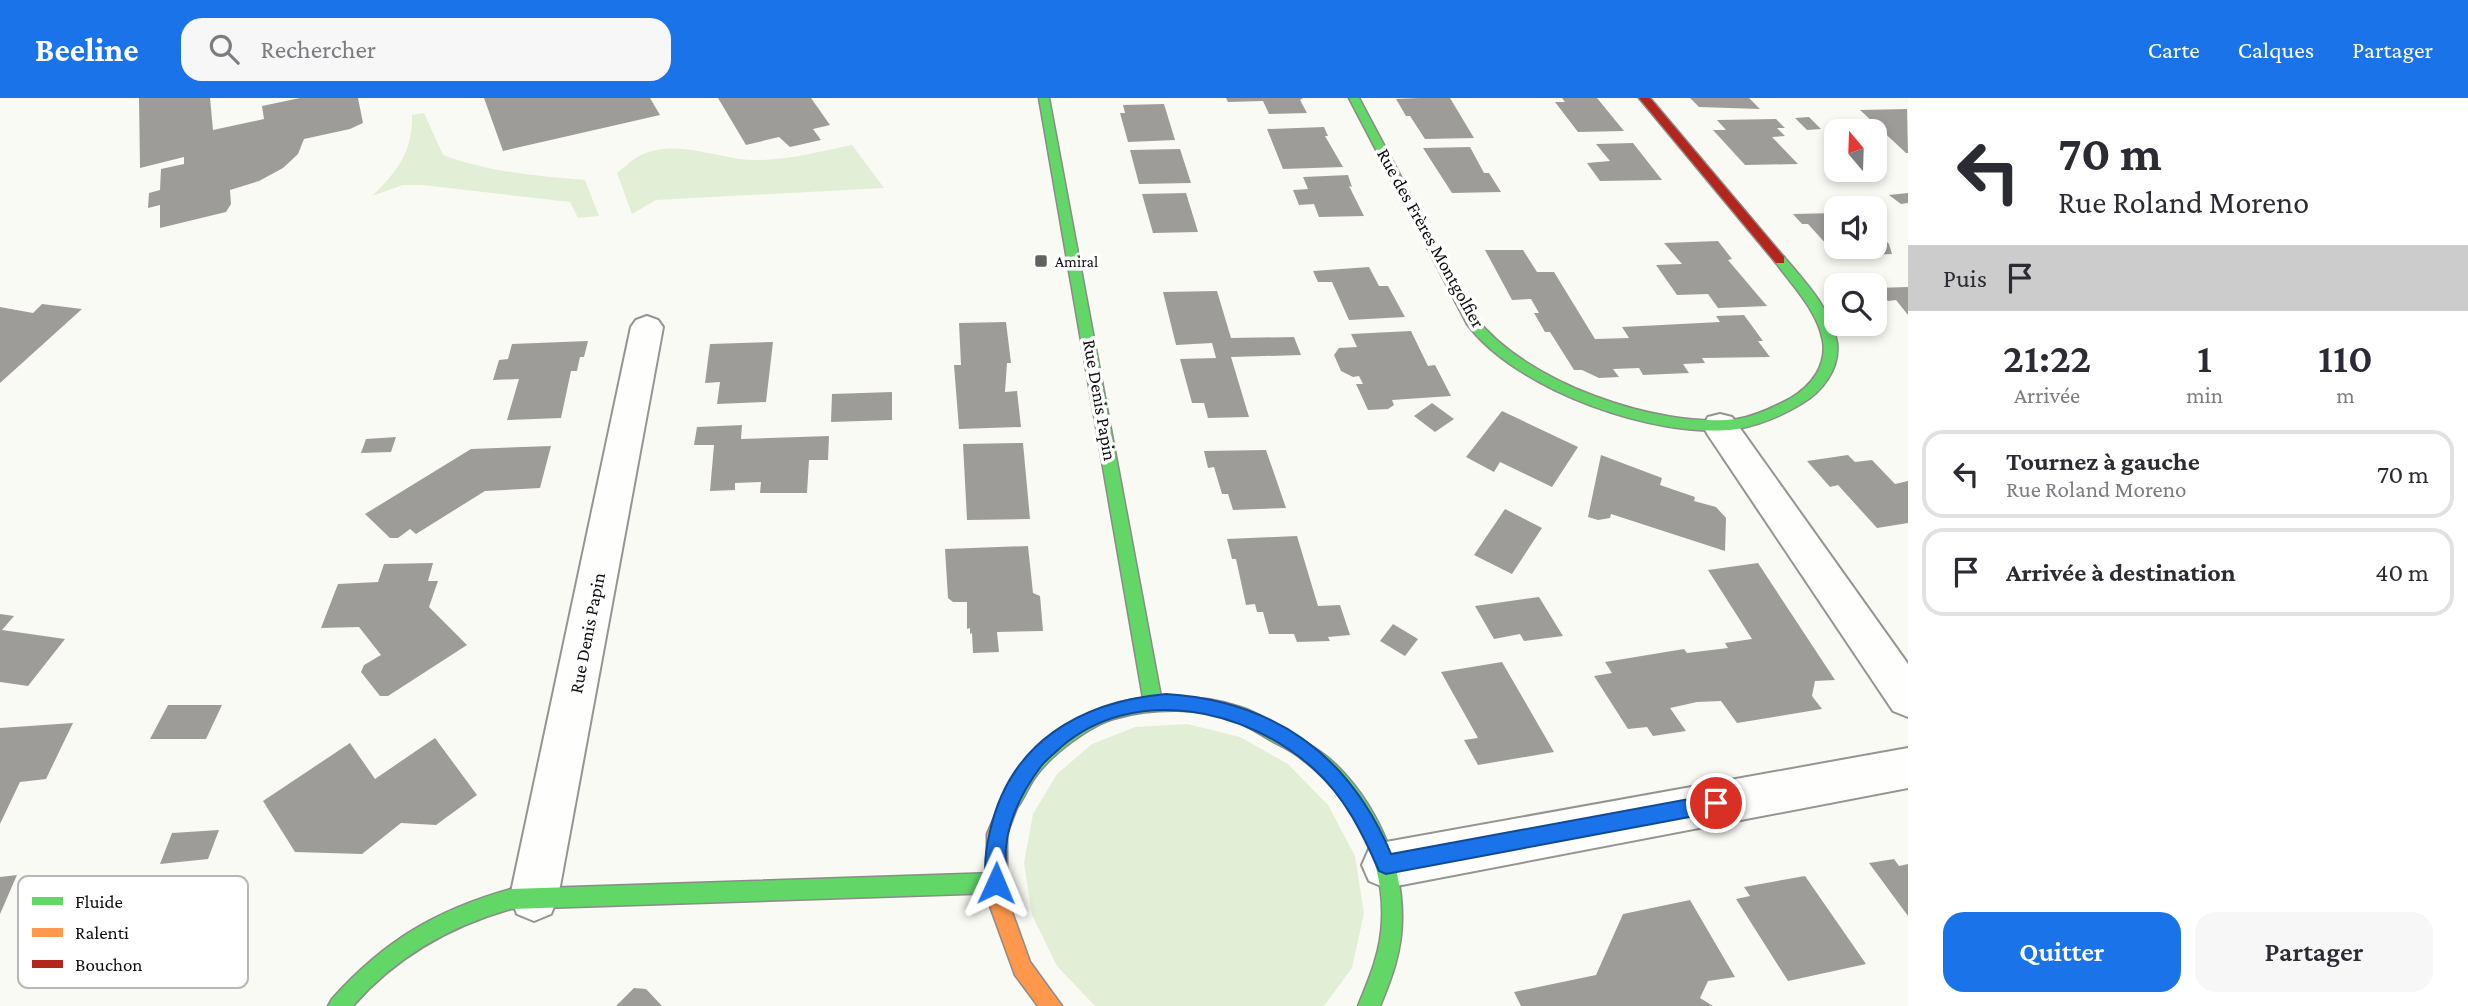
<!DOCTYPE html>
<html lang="fr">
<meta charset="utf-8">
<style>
body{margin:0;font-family:"Crimson Pro",serif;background:#f7f7f7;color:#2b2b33;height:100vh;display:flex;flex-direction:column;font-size:26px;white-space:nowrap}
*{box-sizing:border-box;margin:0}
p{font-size:23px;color:#7c7c81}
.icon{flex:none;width:38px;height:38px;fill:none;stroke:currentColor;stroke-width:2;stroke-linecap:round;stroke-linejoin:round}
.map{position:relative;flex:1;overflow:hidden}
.details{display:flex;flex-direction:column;background:#fff;width:560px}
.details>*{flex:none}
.hud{background:#fff;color:#2b2b33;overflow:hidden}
.needle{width:46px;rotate:341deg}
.buttons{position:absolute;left:1824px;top:21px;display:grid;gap:14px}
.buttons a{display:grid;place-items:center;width:63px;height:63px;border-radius:14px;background:#fff;box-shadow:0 4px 10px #0003;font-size:35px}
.pin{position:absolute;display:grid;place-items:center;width:60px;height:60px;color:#fff;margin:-30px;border:4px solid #fff;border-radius:50%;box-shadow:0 2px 7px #0007}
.me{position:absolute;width:77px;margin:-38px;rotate:1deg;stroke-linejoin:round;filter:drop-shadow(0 0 5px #0008)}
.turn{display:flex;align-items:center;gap:24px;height:147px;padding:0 35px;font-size:32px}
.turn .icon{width:91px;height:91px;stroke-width:2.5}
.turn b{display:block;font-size:49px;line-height:60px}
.then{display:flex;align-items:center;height:66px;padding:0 35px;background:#0003;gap:14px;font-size:26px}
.eta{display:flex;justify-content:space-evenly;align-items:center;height:119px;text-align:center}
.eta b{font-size:42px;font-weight:600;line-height:49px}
.cta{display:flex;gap:14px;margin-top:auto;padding:14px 35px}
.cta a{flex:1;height:80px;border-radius:21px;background:#1a73e8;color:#fff;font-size:28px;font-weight:600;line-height:80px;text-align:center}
.cta a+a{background:#f7f7f7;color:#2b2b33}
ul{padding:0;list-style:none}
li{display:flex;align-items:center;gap:21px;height:88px;margin:0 14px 10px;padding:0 21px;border:4px solid #e1e1e2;border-radius:21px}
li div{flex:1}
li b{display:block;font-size:26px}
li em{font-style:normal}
header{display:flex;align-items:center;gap:42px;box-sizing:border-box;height:98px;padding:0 35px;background:#1a73e8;color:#fff}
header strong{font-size:33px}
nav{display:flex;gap:38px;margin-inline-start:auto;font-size:24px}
.search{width:490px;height:63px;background:#f7f7f7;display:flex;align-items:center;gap:18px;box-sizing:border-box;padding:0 24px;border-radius:21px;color:#7c7c81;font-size:26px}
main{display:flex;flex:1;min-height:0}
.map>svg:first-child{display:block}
.green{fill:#e3eed6}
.building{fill:#9e9c99}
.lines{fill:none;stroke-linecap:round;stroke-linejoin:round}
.street-casing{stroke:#949492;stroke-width:4}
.fast-casing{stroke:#8b8b88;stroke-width:3}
.slow-casing{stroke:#8b8b88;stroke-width:3}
.jam-casing{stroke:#8b8b88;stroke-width:3}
.street{fill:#fefefd;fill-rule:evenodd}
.fast{fill:#63d668;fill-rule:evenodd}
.slow{fill:#ff974d;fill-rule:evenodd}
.jam{fill:#b3261e;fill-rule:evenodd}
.route{fill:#1a73e8;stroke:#114b97;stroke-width:2}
.poi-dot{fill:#61615e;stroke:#fff;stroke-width:2.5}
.labels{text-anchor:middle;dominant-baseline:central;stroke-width:7;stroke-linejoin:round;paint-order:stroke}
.far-poi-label{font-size:16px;fill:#0e0e0e;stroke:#fff;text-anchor:start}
.street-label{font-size:19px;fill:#0e0e0e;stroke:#fff}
.key{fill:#fff;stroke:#b7b7b7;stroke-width:2}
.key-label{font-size:19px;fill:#0e0e0e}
</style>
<header>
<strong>Beeline</strong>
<div class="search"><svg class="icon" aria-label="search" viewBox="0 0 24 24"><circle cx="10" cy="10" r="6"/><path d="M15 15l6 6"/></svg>Rechercher</div>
<nav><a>Carte</a><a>Calques</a><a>Partager</a></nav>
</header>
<main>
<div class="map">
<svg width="1908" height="908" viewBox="0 0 1908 908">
<rect width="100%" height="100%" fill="#fafaf4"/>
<g class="green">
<path d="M424,15L443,57C489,74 536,78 585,82L599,118L578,120L570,104L422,87H403L372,98C397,74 413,53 412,17Z"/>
<path d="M852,47L884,90L656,102L632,116L617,75C624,70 631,62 639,58C677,38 722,64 762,62C792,61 823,53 852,47Z"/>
<polygon points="1187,626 1240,639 1288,666 1328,707 1355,758 1364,815 1352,870 1324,908 1095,908 1057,868 1032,817 1024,765 1033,716 1057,676 1092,646 1135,629"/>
</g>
<g class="building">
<polygon points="139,0 210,0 213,32 264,21 262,8 300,0 358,0 363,25 350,31 304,41 298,56 283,70 259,83 230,92 231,106 226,114 160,130 160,107 148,110 149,95 160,92 161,71 184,66 184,59 140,70"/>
<polygon points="484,0 650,0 660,17 503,53"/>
<polygon points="718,0 811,0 830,27 813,31 821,42 790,49 779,39 746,47"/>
<polygon points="1226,0 1303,0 1300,2 1307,15 1269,16 1263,3 1228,4"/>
<polygon points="1419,0 1450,0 1474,40 1425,41 1410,18 1406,18 1396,1"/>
<polygon points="1562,0 1597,0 1624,33 1578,34 1555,4 1565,4"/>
<polygon points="1690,0 1749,0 1760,11 1699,9"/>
<polygon points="1164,6 1175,42 1128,44 1120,15 1125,15 1123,7"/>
<polygon points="1907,11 1908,55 1906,55 1860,12"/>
<polygon points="1809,19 1821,31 1807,32 1795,20"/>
<polygon points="1776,21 1785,30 1777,30 1785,38 1772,39 1798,66 1745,67 1713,32 1726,32 1717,22"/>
<polygon points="1324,29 1328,38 1325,38 1343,69 1283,71 1267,31"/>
<polygon points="1633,45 1662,82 1600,83 1587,65 1610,63 1596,46"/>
<polygon points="1470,49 1484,75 1489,75 1501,94 1452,95 1423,50"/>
<polygon points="1180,51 1191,85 1139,86 1130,52"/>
<polygon points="1348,77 1352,89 1349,88 1364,118 1319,119 1314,106 1299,107 1293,92 1308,91 1303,79"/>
<polygon points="1186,95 1198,134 1153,135 1142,96"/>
<polygon points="1908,95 1908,105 1901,106 1889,97"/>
<polygon points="1836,115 1836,147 1828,148 1808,126 1802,126 1793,116"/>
<polygon points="1874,131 1889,146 1892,156 1848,158 1840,149 1874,149"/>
<polygon points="1718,143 1732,161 1728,162 1767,208 1718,210 1708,196 1677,197 1656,167 1682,166 1664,145"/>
<polygon points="1485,152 1523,152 1537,174 1554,174 1595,241 1629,240 1622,229 1720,224 1716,218 1744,217 1763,243 1758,243 1770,259 1702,260 1705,265 1683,266 1689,275 1643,277 1639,270 1613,271 1619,279 1599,280 1582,272 1574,272 1550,234 1545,234 1534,215 1539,215 1531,201 1512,202"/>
<polygon points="1369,169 1379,188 1388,188 1405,219 1349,222 1332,184 1318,184 1313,173"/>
<polygon points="1908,189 1908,217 1896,202 1888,203 1877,190"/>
<polygon points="1217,193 1231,240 1294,239 1301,257 1231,259 1249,319 1208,320 1204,305 1192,305 1180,261 1216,260 1212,245 1176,247 1163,194"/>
<polygon points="42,206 82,211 0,285 0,209 33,215"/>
<polygon points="1006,224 1011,265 1007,265 1005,294 1017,293 1021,329 959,331 954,267 961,267 959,225"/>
<polygon points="1411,233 1428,268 1435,267 1451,298 1392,302 1394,307 1388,311 1368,312 1356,286 1363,286 1359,278 1353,279 1341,273 1334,257 1339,250 1357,249 1351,236"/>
<polygon points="588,243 584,259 580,259 577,273 571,273 561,320 507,322 519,281 493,282 499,262 508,261 512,246"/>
<polygon points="773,244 766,304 717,306 720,284 705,285 710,246"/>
<polygon points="892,294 892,322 831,324 832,296"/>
<polygon points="1432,305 1454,321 1435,334 1414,318"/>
<polygon points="1502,313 1578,349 1552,389 1500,364 1494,374 1466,359"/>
<polygon points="742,327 741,341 829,338 828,362 809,362 807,395 760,395 761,384 735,385 735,392 710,393 714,347 694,347 697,329"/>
<polygon points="396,339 391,354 361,355 366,341"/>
<polygon points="1023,345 1030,421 967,422 963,346"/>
<polygon points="551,348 540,390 485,393 416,436 410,431 398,440 390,440 365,416 471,351"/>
<polygon points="1266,352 1286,410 1233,412 1228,396 1222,396 1214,369 1208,370 1204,353"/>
<polygon points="1601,357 1662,380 1660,387 1695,399 1694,403 1716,409 1726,420 1725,453 1611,416 1610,420 1598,422 1588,419"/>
<polygon points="1848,357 1855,364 1872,362 1895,386 1908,383 1908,425 1877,430 1838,387 1830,389 1807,363"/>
<polygon points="1505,411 1542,430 1512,476 1474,457"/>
<polygon points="1297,438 1318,508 1340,507 1350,537 1328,539 1330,543 1297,544 1294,536 1269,536 1263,514 1257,514 1255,506 1246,507 1236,461 1232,461 1227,441"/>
<polygon points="1028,448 1033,495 1040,498 1043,533 997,534 999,554 973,555 972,535 970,536 970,530 967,531 967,504 953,504 948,500 945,451"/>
<polygon points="433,465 428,483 438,483 429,509 467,547 388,598 380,598 361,574 364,567 381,557 359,529 321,530 338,486 378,484 384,466"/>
<polygon points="1758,465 1835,582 1815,583 1812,598 1822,611 1737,625 1721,603 1697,604 1670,610 1686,633 1653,638 1647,629 1628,631 1594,578 1612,575 1605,564 1684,551 1687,555 1728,550 1725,545 1752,541 1708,472"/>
<polygon points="1539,499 1563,538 1524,543 1520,536 1494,541 1475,508"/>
<polygon points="0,516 14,518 2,532 65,541 28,588 0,584"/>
<polygon points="1393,526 1418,541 1405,558 1380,543"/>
<polygon points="1502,564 1554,654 1478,667 1464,642 1478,640 1441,574"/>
<polygon points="168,607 222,607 206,641 150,641"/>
<polygon points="73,625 46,681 20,684 0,726 0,630"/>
<polygon points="435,640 477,697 436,727 401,725 362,756 295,754 263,703 350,645 375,681"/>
<polygon points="219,732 208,761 160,766 172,735"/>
<polygon points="1894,761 1899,768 1908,766 1908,818 1869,765"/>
<polygon points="17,777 0,816 0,779"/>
<polygon points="1805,778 1866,866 1788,883 1736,801 1750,798 1744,789"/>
<polygon points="1690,802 1735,879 1708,883 1700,900 1713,908 1521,908 1514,894 1596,877 1623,816"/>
<polygon points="634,890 646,891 662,908 616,908"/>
</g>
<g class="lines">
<defs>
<g id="street">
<polygon points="647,218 658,222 663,229 558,799 551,816 534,823 517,816 510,799 631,229 636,222"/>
<polygon points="1720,316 1732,319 1908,566 1908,619 1893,613 1708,337 1703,328 1708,319"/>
<polygon points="1908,650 1908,690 1386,790 1369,783 1362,767 1369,751 1386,744"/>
</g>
<g id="fast">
<path d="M1039,0H1049L1161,599C1187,598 1214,600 1240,609C1254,613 1266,621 1278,628C1297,639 1315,648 1332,663C1374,702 1403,763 1402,821C1402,852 1392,880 1380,908H1358C1370,879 1381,853 1382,822C1385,757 1348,695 1298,658C1288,650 1276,646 1265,639C1256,634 1247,628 1238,624C1203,609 1153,610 1117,620C1091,626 1051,657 1036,678C1027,689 1021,711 1009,716L1002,713L1000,707C1026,649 1080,607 1143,600Z"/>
<path d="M1349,0H1359L1476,220C1525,284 1657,331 1737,321C1756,318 1774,309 1791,300C1811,288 1827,268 1823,243C1817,211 1792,188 1774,162L1780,158L1784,159C1805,184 1832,212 1837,245C1840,271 1822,294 1801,306C1781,318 1760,327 1737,331C1657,342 1516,292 1467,226Z"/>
<path d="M996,775L1003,778L1006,785L1003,792L996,795L511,811C448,829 396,859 353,908H328L332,901C384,843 436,812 511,791Z"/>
</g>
<polygon id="slow" points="1009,698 1016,701 1018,707 1007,736 1007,800 1030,864 1062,908 1038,908 1015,877 987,800 987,736 1002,701"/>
<polygon id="jam" points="1639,0 1650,0 1784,159 1784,165 1776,165"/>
</defs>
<use href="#street" class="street-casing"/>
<use href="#fast" class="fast-casing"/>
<use href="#slow" class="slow-casing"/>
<use href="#jam" class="jam-casing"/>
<use href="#street" class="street"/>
<use href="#fast" class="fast"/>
<use href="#slow" class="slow"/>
<use href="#jam" class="jam"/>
</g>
<path class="route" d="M1166,596C1275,603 1349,656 1391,756L1716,696L1722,699L1725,705L1722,711L1716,714L1386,776L1379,773C1363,736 1345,699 1314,671C1246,610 1135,586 1061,649C1055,655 1047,661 1042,667C1023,692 1009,718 1006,749C1005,763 1008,778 1003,791L996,794L989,791C982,775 986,750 990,733C1010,644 1080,604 1166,596Z"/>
<rect class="poi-dot" x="1034" y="156" width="14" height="14" rx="3.5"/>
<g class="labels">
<g class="far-poi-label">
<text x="1055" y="163">Amiral</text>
</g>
<g class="street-label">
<text transform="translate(1431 140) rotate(61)">Rue des Frères Montgolfier</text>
<text transform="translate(1100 302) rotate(80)">Rue Denis Papin</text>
<text transform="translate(587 535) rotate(-79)">Rue Denis Papin</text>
</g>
</g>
<rect x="18" y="778" width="230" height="112" rx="10" class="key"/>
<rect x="32" y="799" width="31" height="8" fill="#63d668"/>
<rect x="32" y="830" width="31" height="9" fill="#ff974d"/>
<rect x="32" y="862" width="31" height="8" fill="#b3261e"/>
<g class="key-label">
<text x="75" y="810">Fluide</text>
<text x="75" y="841">Ralenti</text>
<text x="75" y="873">Bouchon</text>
</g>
</svg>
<div class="buttons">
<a><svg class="needle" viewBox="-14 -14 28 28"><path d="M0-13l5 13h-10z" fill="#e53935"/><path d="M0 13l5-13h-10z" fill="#7c7c81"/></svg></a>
<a><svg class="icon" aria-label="sound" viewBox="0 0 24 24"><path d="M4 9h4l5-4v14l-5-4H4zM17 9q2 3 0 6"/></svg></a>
<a><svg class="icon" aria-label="search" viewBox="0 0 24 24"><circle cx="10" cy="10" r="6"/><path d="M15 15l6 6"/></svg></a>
</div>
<div class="pin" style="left:1716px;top:705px;background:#d93025"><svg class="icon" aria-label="arrive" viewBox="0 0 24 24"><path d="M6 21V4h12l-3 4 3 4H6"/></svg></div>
<svg class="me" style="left:996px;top:785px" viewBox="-20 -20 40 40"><path d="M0-17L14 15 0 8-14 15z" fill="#1a73e8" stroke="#fff" stroke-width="4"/></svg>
</div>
<section class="details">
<div class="hud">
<div class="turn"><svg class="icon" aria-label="left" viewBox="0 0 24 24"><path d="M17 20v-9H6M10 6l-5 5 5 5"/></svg><div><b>70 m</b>Rue Roland Moreno</div></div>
<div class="then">Puis<svg class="icon" aria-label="arrive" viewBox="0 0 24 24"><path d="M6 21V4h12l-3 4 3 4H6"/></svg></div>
</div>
<div class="eta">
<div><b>21:22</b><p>Arrivée</p></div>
<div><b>1</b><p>min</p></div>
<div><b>110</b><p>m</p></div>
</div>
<ul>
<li><svg class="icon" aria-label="left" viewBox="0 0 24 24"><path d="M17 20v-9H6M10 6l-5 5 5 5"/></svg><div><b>Tournez à gauche</b><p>Rue Roland Moreno</p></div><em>70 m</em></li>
<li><svg class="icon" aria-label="arrive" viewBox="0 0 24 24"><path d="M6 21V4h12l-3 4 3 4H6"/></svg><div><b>Arrivée à destination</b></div><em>40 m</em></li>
</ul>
<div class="cta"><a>Quitter</a><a>Partager</a></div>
</section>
</main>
